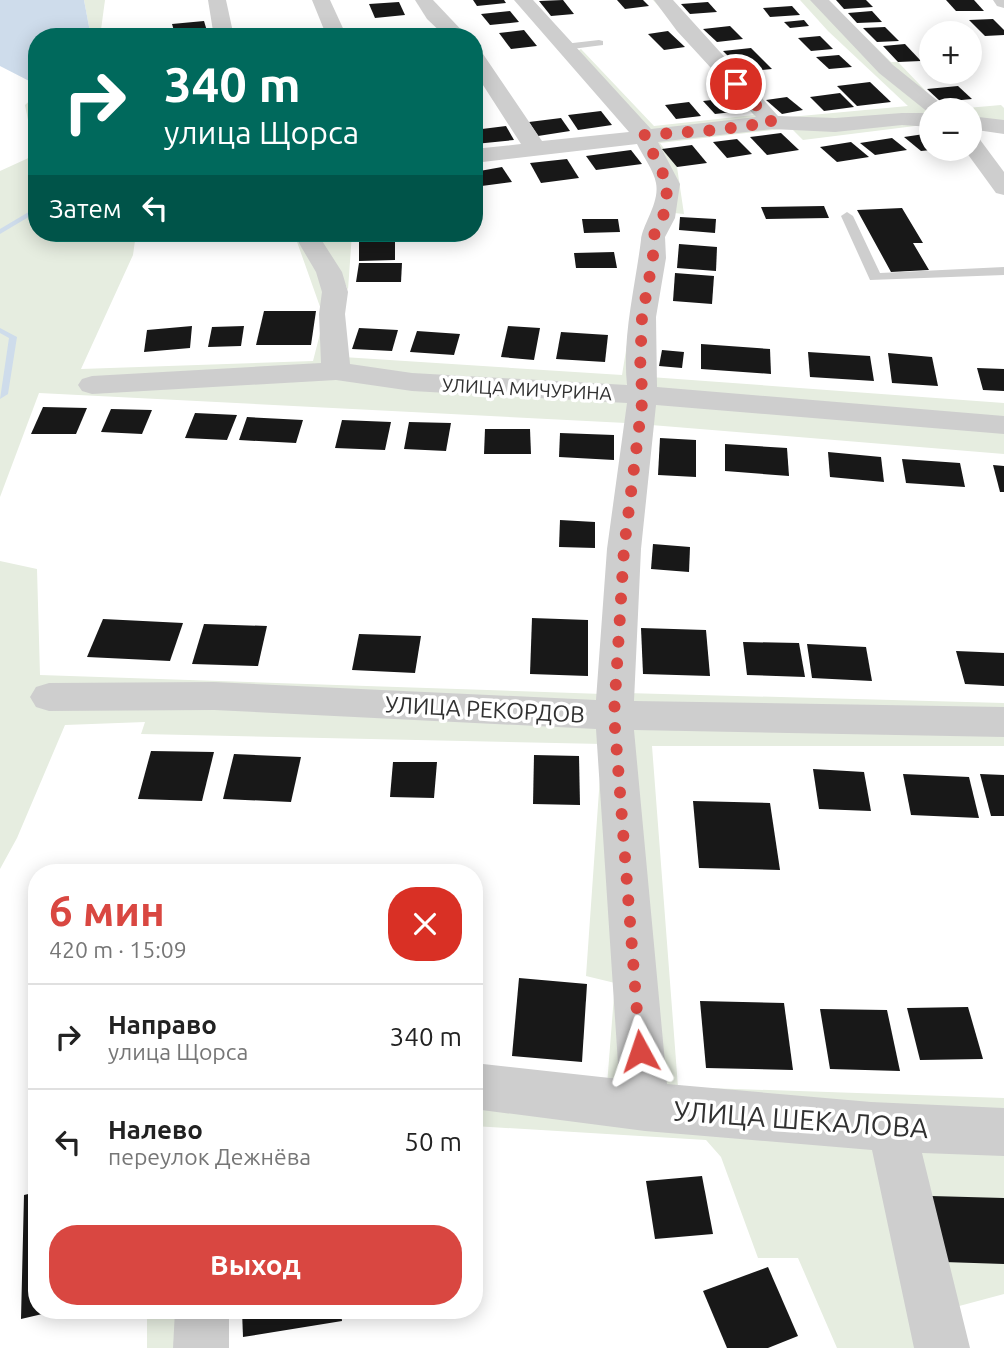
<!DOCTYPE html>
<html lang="ru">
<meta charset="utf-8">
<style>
body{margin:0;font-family:Ubuntu,sans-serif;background:#f2f2f2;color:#222;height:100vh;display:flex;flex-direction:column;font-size:26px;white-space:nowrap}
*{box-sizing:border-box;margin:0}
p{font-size:23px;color:#767676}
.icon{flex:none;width:38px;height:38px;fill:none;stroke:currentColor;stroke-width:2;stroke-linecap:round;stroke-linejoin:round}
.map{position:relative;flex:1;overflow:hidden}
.sheet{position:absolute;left:28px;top:864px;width:455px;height:455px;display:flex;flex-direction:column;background:#fff;border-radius:28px;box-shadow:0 4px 18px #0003}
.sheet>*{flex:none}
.hud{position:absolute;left:28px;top:28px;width:455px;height:214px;border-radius:28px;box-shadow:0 4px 18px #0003;background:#00695c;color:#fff;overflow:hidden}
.controls{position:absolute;left:919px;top:21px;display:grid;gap:14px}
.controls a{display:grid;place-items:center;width:63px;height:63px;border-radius:50%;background:#fff;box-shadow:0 4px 18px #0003;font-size:35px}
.pin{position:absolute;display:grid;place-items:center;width:60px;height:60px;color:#fff;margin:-30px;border:4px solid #fff;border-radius:50%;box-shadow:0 2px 7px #0007}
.me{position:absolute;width:77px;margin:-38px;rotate:355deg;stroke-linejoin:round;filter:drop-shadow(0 0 5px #0008)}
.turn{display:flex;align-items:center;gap:24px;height:147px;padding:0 21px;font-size:32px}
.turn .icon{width:91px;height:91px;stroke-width:2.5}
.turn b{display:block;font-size:49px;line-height:60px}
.then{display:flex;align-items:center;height:66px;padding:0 21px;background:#0003;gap:14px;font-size:26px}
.round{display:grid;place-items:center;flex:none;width:74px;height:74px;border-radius:28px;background:#f2f2f2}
.overview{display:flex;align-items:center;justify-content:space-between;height:119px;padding:0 21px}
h1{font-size:42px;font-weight:600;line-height:52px;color:#d94741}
.button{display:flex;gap:14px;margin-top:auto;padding:14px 21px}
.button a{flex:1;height:80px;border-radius:28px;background:#d94741;color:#fff;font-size:28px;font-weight:600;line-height:80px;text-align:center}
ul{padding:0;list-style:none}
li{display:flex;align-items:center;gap:21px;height:105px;padding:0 21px;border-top:2px solid #e0e0e0}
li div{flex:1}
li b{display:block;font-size:26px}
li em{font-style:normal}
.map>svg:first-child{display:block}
.green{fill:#e6ede0}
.water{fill:#cedceb}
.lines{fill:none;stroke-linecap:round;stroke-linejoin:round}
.stream{fill:#cedceb;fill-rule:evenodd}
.building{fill:#181818}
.lane{fill:#cecece;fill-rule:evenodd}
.street{fill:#cecece;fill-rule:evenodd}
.route{stroke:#d94741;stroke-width:12;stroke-dasharray:0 21.6}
.labels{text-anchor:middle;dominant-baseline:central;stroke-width:7;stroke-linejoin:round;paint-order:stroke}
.far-street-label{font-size:19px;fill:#313131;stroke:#fff}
.street-label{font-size:23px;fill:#313131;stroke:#fff}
.near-street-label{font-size:28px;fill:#313131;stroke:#fff}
</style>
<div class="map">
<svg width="1004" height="1348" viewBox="0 0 1004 1348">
<rect width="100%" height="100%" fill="#fff"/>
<g class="green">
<polygon points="84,0 105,0 100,37 91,37"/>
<polygon points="653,0 659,0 766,120 648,132 576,52 581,49 654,126 754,115"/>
<polygon points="800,0 814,0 931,111 931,117 833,122 779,118 908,106 828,31"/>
<polygon points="828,0 891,62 898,62 944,110 1001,105 1004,108 1004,125 970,121 970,110 945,110 925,98"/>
<polygon points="37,94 37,233 136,233 133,255 81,369 313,361 324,318 296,239 321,273 336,378 631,399 626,423 39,393 0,497 0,171 35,155 25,105"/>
<polygon points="905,122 931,124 803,140 791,128 660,143 677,167 684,214 674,213 651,136 764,126"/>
<polygon points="315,233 352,233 348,290 337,266"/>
<polygon points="629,332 630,383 621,388 415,378 348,367 343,357 622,375"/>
<polygon points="650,377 1004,403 1004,421 657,391"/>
<polygon points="649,401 1004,428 1004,454 651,425 626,693 1004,703 1004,716 622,709"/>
<polygon points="0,561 37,569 40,675 603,694 598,722 603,744 141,734 145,722 65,725 17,838 0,869"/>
<polygon points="627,726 1004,731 1004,746 652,746 678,1087 1004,1098 1004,1121 654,1099"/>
<polygon points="602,748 635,1097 607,1085 615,983 586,976"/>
<polygon points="474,1095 882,1139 934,1348 837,1348 798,1258 758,1258 721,1157 706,1140 474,1126"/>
<polygon points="905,1141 1004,1143 1004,1294 948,1309"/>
<polygon points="147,1311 193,1311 191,1348 147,1348"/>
</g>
<polygon class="water" points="0,0 84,0 91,37 37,37 37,85 0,66"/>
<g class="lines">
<g class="stream">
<polygon points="37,207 37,212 0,234 0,229"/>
<polygon points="0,328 17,337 8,394 0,399 9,338 0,333"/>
</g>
</g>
<g class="building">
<polygon points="473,0 504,0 506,3 477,6"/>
<polygon points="563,0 574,14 551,16 539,1"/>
<polygon points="617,0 643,0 649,6 625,9"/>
<polygon points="836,0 866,0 873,7 844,9"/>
<polygon points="946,0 974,0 984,11 956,11"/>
<polygon points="399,2 405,15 375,18 369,4"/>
<polygon points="708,2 717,12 690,14 681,4"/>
<polygon points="792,6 800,15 770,17 763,8"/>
<polygon points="510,11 519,22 490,25 481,14"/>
<polygon points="872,11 882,22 857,23 848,13"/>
<polygon points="993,19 1004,30 1004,35 985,36 969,20"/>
<polygon points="804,20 809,26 790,28 784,22"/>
<polygon points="204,21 207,31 175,34 172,24"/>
<polygon points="730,26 743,39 717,42 703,29"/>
<polygon points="885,27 899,41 877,42 863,28"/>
<polygon points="404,28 408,37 382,37 379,30"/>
<polygon points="524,30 537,46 511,49 499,33"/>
<polygon points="313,31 315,37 283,37 282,34"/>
<polygon points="668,31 685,47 664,50 648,34"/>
<polygon points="820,36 833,49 811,51 798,38"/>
<polygon points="905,44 921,61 898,62 883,46"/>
<polygon points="751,48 772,69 744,72 723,51"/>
<polygon points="839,55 852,67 829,69 816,57"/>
<polygon points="870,82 891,102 857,106 837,86"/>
<polygon points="958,86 972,99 941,102 927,89"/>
<polygon points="840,93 854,107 824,111 810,97"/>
<polygon points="787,97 803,110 782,114 766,100"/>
<polygon points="729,98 741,111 715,114 703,101"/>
<polygon points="689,102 701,116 676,119 665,105"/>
<polygon points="601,111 612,125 578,130 568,115"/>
<polygon points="561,118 570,131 538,136 529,122"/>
<polygon points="506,126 514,140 475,144 474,130"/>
<polygon points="781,133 799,150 767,155 750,137"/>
<polygon points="931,133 931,150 921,151 904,137"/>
<polygon points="892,138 907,150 875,155 860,143"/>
<polygon points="737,139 752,154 727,158 713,142"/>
<polygon points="851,142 869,157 837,162 820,147"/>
<polygon points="692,145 707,163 677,167 662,149"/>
<polygon points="631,150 642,164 596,170 586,156"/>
<polygon points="567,159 579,178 541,183 530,163"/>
<polygon points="502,167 512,182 474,187 474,172"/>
<polygon points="824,206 829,218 766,219 761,207"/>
<polygon points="902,208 923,243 913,243 929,270 891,272 857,210"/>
<polygon points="680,217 716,219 715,233 679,230"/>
<polygon points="582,219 618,219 620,232 584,233"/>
<polygon points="395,236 395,260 359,261 359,237"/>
<polygon points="679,244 717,247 716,271 677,268"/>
<polygon points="614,252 617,268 576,268 574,253"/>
<polygon points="359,263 402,263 401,282 356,282"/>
<polygon points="675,273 714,276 712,304 673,301"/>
<polygon points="264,311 316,311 311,345 256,345"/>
<polygon points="192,326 190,348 144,352 147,330"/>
<polygon points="244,326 241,346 208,347 212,327"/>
<polygon points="508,326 540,328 534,360 501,357"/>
<polygon points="359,328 398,330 392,351 352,349"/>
<polygon points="417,331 460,334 454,355 410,352"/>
<polygon points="561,332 608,335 605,362 556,359"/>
<polygon points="701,344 770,349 771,374 701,369"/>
<polygon points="662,350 684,352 682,368 659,366"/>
<polygon points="808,352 870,356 874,381 810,377"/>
<polygon points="888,353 932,357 938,386 892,383"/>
<polygon points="977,368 1004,369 1004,391 983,390"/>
<polygon points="43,407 87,408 76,434 31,434"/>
<polygon points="111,409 152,410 142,434 101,432"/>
<polygon points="195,413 237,415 227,440 185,438"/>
<polygon points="247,417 303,420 296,443 239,440"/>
<polygon points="342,420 391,422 385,450 335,448"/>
<polygon points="409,422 451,423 446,451 404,449"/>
<polygon points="485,429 530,429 531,454 484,454"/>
<polygon points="560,433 614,435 614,460 559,457"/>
<polygon points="660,438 696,440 696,477 658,475"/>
<polygon points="725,444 787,448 789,476 725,471"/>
<polygon points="828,452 881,457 884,482 830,477"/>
<polygon points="902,459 960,463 965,487 906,483"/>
<polygon points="993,465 1004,466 1004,492 1000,492"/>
<polygon points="560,520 595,522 595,548 559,547"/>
<polygon points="653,544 690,547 689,572 651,569"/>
<polygon points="532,618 588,620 588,676 530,674"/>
<polygon points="103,619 183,623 170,661 87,657"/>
<polygon points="204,624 267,626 258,666 192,664"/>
<polygon points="641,628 706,630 710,676 643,674"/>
<polygon points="359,634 421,636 415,673 352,670"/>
<polygon points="743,642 799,643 805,677 747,675"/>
<polygon points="807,644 866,647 872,681 812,678"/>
<polygon points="956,651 1004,653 1004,686 965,684"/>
<polygon points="151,751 214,752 202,801 138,799"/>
<polygon points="234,754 301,757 291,802 223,799"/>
<polygon points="534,755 579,756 580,805 533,804"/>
<polygon points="393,762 437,762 434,798 390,797"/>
<polygon points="813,769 864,772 871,811 819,809"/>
<polygon points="903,774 969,777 979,818 911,815"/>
<polygon points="980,774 1004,775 1004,816 991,816"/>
<polygon points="693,801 770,803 780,870 699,868"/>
<polygon points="519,978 587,984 582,1062 512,1056"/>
<polygon points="700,1001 784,1003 793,1070 706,1068"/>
<polygon points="968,1007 983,1059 920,1060 907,1008"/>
<polygon points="820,1009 887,1010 900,1071 830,1069"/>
<polygon points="702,1176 713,1234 655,1239 646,1181"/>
<polygon points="37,1192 37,1311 51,1312 21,1319 24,1195"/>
<polygon points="931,1196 1004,1198 1004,1264 944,1262"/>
<polygon points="768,1267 798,1336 768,1348 727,1348 703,1291"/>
<polygon points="242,1311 341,1311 342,1321 243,1337"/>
</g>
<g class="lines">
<g class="lane">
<polygon points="599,40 603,41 603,45 564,50 559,47 564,44"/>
<polygon points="847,212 853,216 880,273 1004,267 1004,275 870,280 841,216"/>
</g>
<g class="street">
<polygon points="208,0 226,0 234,37 214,37"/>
<polygon points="312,0 330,0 347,37 327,37"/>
<polygon points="415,0 433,0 468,37 446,37 427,19"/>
<path d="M514,0H533L651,129L756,117L677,31L654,0H673L778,116L835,118L902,113H929L879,73L810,0H829L893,65L949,110H931V127L902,125L835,132L772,129L658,142L680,184L675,218L665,237L666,258L656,317L657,387L1004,416V434L656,405L641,549L634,701L1004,707V737L634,730L667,1084L871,1102L1004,1108V1156L922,1153L970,1348H914L872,1150L645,1131L474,1109V1063L619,1079L596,729L214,710L49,711L36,707L30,697L36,687L49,683L214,682L596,700L607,549L627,403L412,391L336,380L92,394L82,391L78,385L82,379L92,376L321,363L319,314L322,292L316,272L293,233H317L342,272L348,292L345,314L350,364L412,373L627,385C622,337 635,288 641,240C642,225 660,203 656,183C654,171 643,156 637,144L474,163V149L521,144L474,71V49L481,51L542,141L629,132Z"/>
<polygon points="993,0 1004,0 1004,8 997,6"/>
<polygon points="970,116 1004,120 1004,134 970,129"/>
<polygon points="970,135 978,137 1004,172 1004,195 996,193 964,149 970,149"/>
<polygon points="175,1311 229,1311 229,1348 173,1348"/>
</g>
</g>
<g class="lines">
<polyline class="route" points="640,1051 614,715 624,549 643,395 640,371 642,317 653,258 653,237 663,218 668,184 644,135 717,130 772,122 736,84"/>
</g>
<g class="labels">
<g class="far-street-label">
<text transform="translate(527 389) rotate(3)">УЛИЦА МИЧУРИНА</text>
</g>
<g class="street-label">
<text transform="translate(485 709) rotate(3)">УЛИЦА РЕКОРДОВ</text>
</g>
<g class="near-street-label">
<text transform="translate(801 1119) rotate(4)">УЛИЦА ШЕКАЛОВА</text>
</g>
</g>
</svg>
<div class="controls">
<a>+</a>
<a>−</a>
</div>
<div class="pin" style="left:736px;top:84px;background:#d93025"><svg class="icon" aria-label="arrive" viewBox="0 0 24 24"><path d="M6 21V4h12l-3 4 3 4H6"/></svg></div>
<svg class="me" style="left:640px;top:1051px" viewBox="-20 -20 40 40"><path d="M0-17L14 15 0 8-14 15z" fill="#d94741" stroke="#fff" stroke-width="4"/></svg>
<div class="hud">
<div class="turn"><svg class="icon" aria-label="right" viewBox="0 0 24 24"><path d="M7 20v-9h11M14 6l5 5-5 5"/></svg><div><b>340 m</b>улица Щорса</div></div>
<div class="then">Затем<svg class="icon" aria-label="left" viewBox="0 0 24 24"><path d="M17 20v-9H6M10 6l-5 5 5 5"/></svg></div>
</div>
<section class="sheet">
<div class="overview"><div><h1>6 мин</h1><p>420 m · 15:09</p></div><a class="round" style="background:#d93025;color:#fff"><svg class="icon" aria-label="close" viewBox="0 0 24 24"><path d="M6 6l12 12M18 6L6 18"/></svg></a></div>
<ul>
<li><svg class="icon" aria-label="right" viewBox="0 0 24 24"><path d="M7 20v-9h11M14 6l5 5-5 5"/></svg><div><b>Направо</b><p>улица Щорса</p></div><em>340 m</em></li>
<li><svg class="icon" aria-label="left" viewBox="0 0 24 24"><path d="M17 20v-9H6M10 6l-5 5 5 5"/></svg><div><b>Налево</b><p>переулок Дежнёва</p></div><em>50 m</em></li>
</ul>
<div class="button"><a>Выход</a></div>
</section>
</div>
